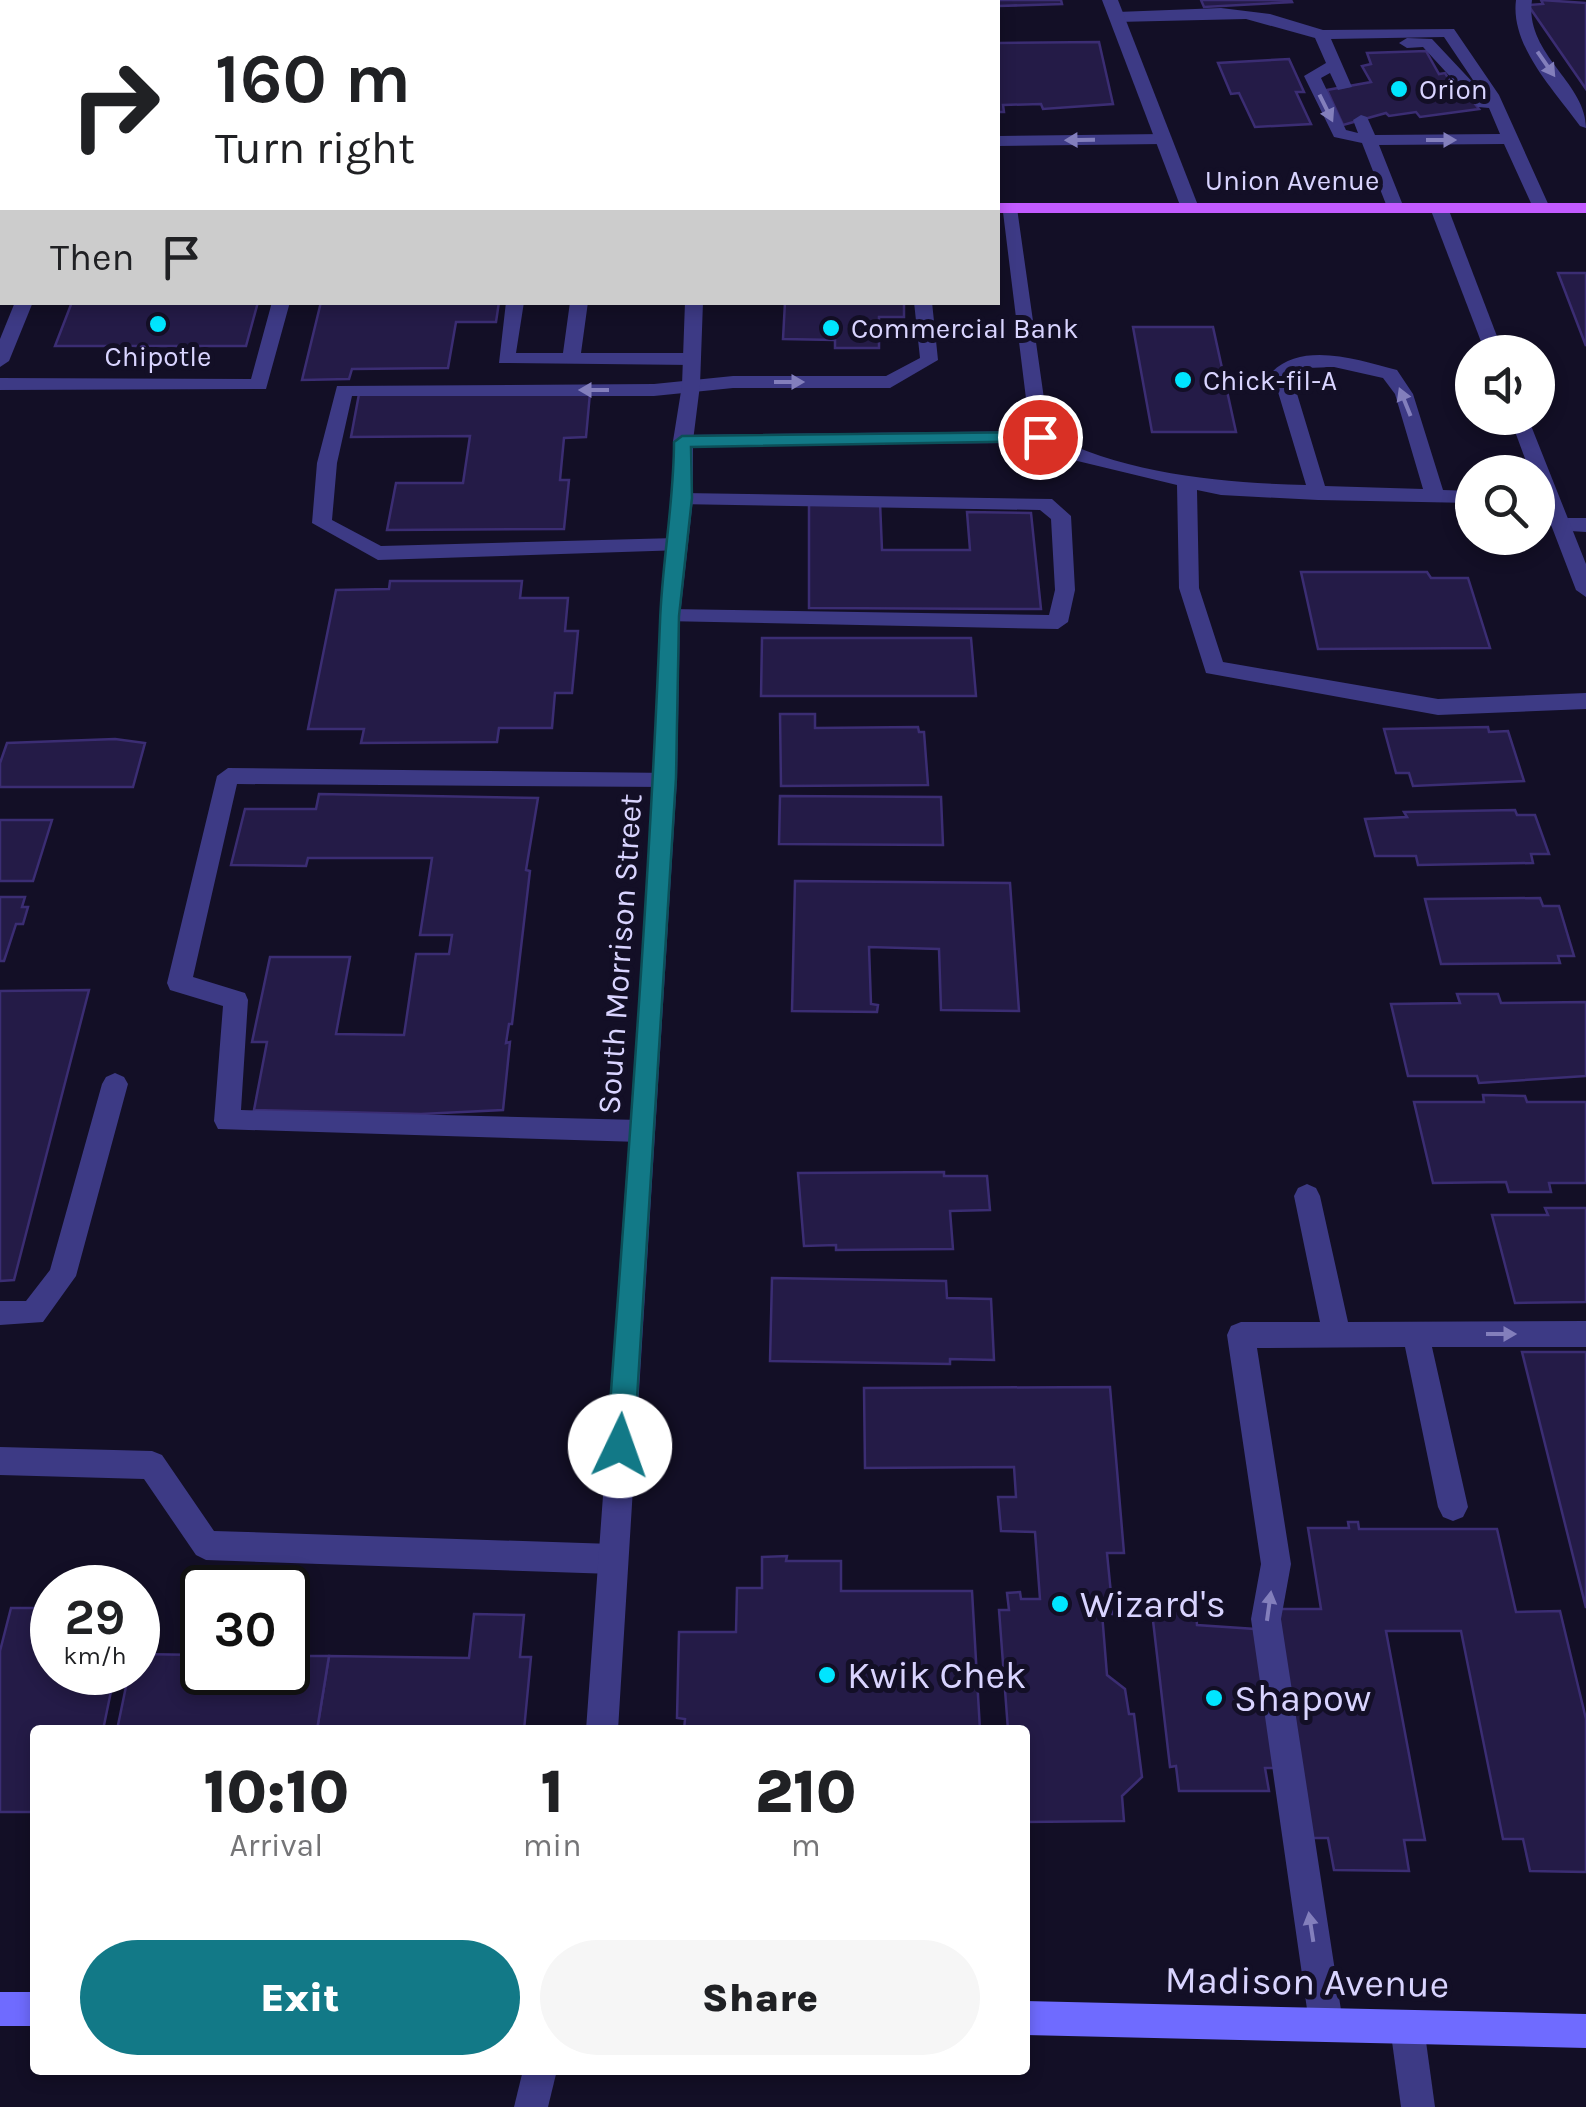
<!DOCTYPE html>
<style>
body{margin:0;font-family:Karla,sans-serif;background:#f6f6f6;color:#202124;height:100vh;display:flex;flex-direction:column;font-size:38px;white-space:nowrap}
*{box-sizing:border-box;margin:0}
p{font-size:32px;color:#757577}
.icon{flex:none;width:55px;height:55px;fill:none;stroke:currentColor;stroke-width:2;stroke-linecap:round;stroke-linejoin:round}
.map{position:relative;flex:1;overflow:hidden}
.drawer{position:absolute;left:30px;top:1725px;width:1000px;height:350px;display:flex;flex-direction:column;background:#fff;border-radius:10px;box-shadow:0 5px 15px #0003}
.drawer>*{flex:none}
.guide{position:absolute;left:0px;top:0px;width:1000px;height:305px;box-shadow:0 5px 15px #0003;background:#fff;color:#202124;overflow:hidden}
.buttons{position:absolute;left:1455px;top:335px;display:grid;gap:20px}
.buttons a{display:grid;place-items:center;width:100px;height:100px;border-radius:50%;background:#fff;box-shadow:0 5px 15px #0003;font-size:50px}
.speed{position:absolute;left:30px;top:1565px;display:flex;gap:20px;font-size:50px;font-weight:700;text-align:center}
.speed>*{display:grid;place-content:center;width:130px;height:130px;border-radius:50%;background:#fff;box-shadow:0 5px 15px #0003;line-height:1}
.speed small{font-size:25px;font-weight:400}
.speed .limit{border:5px solid #111;border-radius:15px;background:#fff;color:#111}
.pin{position:absolute;display:grid;place-items:center;width:85px;height:85px;color:#fff;margin:-42px;border:5px solid #fff;border-radius:50%;box-shadow:0 2px 10px #0007}
.me{position:absolute;width:110px;margin:-55px;rotate:3deg;stroke-linejoin:round;filter:drop-shadow(0 0 8px #0008)}
.turn{display:flex;align-items:center;gap:35px;height:210px;padding:0 50px;font-size:45px}
.turn .icon{width:130px;height:130px;stroke-width:2.5}
.turn b{display:block;font-size:70px;line-height:85px}
.then{display:flex;align-items:center;height:95px;padding:0 50px;background:#0003;gap:20px;font-size:38px}
.eta{display:flex;justify-content:space-evenly;align-items:center;height:170px;text-align:center}
.eta b{font-size:60px;font-weight:800;line-height:70px}
.primary-button{display:flex;gap:20px;margin-top:auto;padding:20px 50px}
.primary-button a{flex:1;height:115px;border-radius:60px;background:#127987;color:#fff;font-size:40px;font-weight:800;line-height:115px;text-align:center}
.primary-button a+a{background:#f6f6f6;color:#202124}
.map>svg:first-child{display:block}
.building{fill:#241b47;stroke:#3b2d73;stroke-width:2.5}
.lines{fill:none;stroke-linecap:round;stroke-linejoin:round}
.lane{fill:#3d3a85;fill-rule:evenodd}
.street{fill:#3d3a85;fill-rule:evenodd}
.secondary{fill:#6f6bff;fill-rule:evenodd}
.primary{fill:#c25bff;fill-rule:evenodd}
.oneway{fill:#837fbc}
.route{fill:#127987;stroke:#0c4f58;stroke-width:2.5}
.poi-dot{fill:#00e5ff;stroke:#130f26;stroke-width:4}
.labels{text-anchor:middle;dominant-baseline:central;stroke-width:10;stroke-linejoin:round;paint-order:stroke}
.far-poi-label{font-size:28px;fill:#d9d4ff;stroke:#130f26;text-anchor:start}
.far-street-label{font-size:28px;fill:#d9d4ff;stroke:#130f26}
.street-label{font-size:32px;fill:#d9d4ff;stroke:#130f26}
.near-poi-label{font-size:38px;fill:#d9d4ff;stroke:#130f26;text-anchor:start}
.near-street-label{font-size:38px;fill:#d9d4ff;stroke:#130f26}
</style>
<div class="map">
<svg width="1586" height="2107" viewBox="0 0 1586 2107">
<rect width="100%" height="100%" fill="#130f26"/>
<g class="building">
<polygon points="963,0 1061,0 1062,4 998,6"/>
<polygon points="1201,0 1291,0 1292,2 1204,7"/>
<polygon points="1541,0 1586,3 1586,89 1528,5 1543,4"/>
<polygon points="1099,42 1113,104 1043,109 1041,104 1003,105 1004,112 998,112 998,43"/>
<polygon points="1426,51 1439,74 1445,73 1453,86 1460,85 1479,109 1420,117 1416,112 1389,116 1386,113 1343,125 1327,90 1371,82 1362,66 1371,64 1367,53"/>
<polygon points="1289,59 1304,92 1296,92 1311,124 1255,127 1239,93 1231,94 1218,63"/>
<polygon points="1558,273 1586,273 1586,346"/>
<polygon points="72,302 258,302 246,346 55,346"/>
<polygon points="321,302 499,302 496,322 456,322 448,368 352,369 349,379 302,380"/>
<polygon points="785,302 904,302 904,317 879,317 879,348 835,348 835,340 783,339"/>
<polygon points="1133,327 1213,327 1236,432 1152,432"/>
<polygon points="590,393 586,437 564,438 560,480 569,480 564,529 387,530 396,483 463,483 470,436 351,437 359,394"/>
<polygon points="809,502 880,502 882,550 970,550 967,512 1031,513 1041,609 809,608"/>
<polygon points="1301,572 1427,572 1431,578 1468,578 1490,648 1318,649"/>
<polygon points="390,581 522,581 520,598 568,598 565,631 578,631 572,693 555,693 552,728 499,728 497,742 361,743 364,729 308,729 336,590 389,589"/>
<polygon points="762,638 971,638 976,696 761,696"/>
<polygon points="780,714 815,714 815,728 918,727 919,732 924,732 928,785 781,786"/>
<polygon points="1488,727 1489,732 1508,731 1524,781 1413,786 1409,773 1396,773 1384,729"/>
<polygon points="115,739 145,743 133,787 0,787 0,763 7,743"/>
<polygon points="319,794 538,798 526,870 530,871 512,1024 509,1024 506,1043 510,1042 503,1110 421,1114 254,1110 267,1042 252,1042 270,957 350,957 336,1034 404,1035 416,954 449,954 452,935 420,935 432,858 308,858 306,866 231,865 245,809 316,809"/>
<polygon points="780,796 941,797 943,845 779,844"/>
<polygon points="1515,810 1517,815 1535,815 1549,854 1531,854 1533,863 1418,865 1416,856 1375,856 1365,819 1407,817 1404,812"/>
<polygon points="0,820 52,820 33,881 0,881"/>
<polygon points="795,881 1010,883 1019,1011 941,1010 939,949 869,947 871,1004 878,1005 877,1012 792,1011"/>
<polygon points="0,897 25,897 22,907 28,907 23,924 16,924 4,961 0,961"/>
<polygon points="1540,898 1543,906 1559,906 1574,956 1558,956 1560,963 1441,964 1425,899"/>
<polygon points="89,990 14,1280 0,1281 0,991"/>
<polygon points="1457,994 1498,994 1501,1003 1586,1002 1586,1076 1479,1083 1477,1076 1408,1076 1391,1004 1460,1003"/>
<polygon points="1483,1095 1525,1096 1527,1102 1586,1102 1586,1183 1549,1183 1551,1192 1509,1192 1506,1182 1433,1183 1414,1102 1484,1102"/>
<polygon points="944,1172 944,1176 987,1176 990,1210 950,1211 953,1249 836,1250 836,1245 804,1246 798,1173"/>
<polygon points="1545,1208 1586,1208 1586,1302 1515,1303 1492,1215 1548,1215"/>
<polygon points="772,1278 946,1281 947,1298 991,1299 994,1360 950,1359 950,1364 770,1361"/>
<polygon points="1522,1352 1586,1352 1586,1608"/>
<polygon points="1110,1387 1124,1553 1107,1553 1113,1614 1102,1613 1107,1675 1125,1689 1129,1714 1134,1714 1142,1777 1122,1796 1124,1821 1025,1822 1025,1730 1008,1730 999,1610 1009,1610 1007,1593 1020,1592 1021,1599 1040,1599 1035,1532 1001,1531 998,1497 1016,1497 1014,1467 865,1468 864,1388"/>
<polygon points="1348,1522 1358,1522 1359,1529 1497,1529 1516,1612 1560,1611 1586,1719 1586,1872 1530,1871 1523,1839 1503,1839 1461,1631 1386,1631 1425,1840 1404,1840 1409,1871 1334,1870 1328,1838 1311,1838 1276,1609 1321,1609 1308,1528 1349,1528"/>
<polygon points="787,1556 786,1561 841,1561 841,1591 972,1591 980,1730 684,1730 685,1719 677,1718 679,1632 736,1632 737,1588 762,1588 762,1557"/>
<polygon points="11,1608 52,1608 52,1672 115,1672 103,1730 35,1730 35,1812 0,1812 0,1651"/>
<polygon points="1152,1612 1196,1612 1197,1625 1255,1629 1275,1768 1265,1768 1269,1791 1179,1791 1176,1766 1170,1767"/>
<polygon points="474,1614 524,1615 520,1657 531,1657 524,1730 317,1730 329,1656 469,1658"/>
<polygon points="138,1654 202,1655 202,1672 288,1672 288,1656 329,1656 317,1730 117,1730 129,1672 138,1672"/>
</g>
<g class="lines">
<g class="lane">
<polygon points="141,0 207,0 140,2"/>
<polygon points="257,0 273,0 273,2 258,2"/>
<polygon points="549,0 565,0 565,2 550,2"/>
<polygon points="662,0 678,0 679,2 664,2"/>
<path d="M1516,0H1532C1524,54 1586,82 1586,128L1580,126C1555,91 1510,46 1516,0Z"/>
<path d="M1221,8L1270,14L1323,30L1454,29L1499,95L1550,208L1535,212L1504,144L1379,145L1404,208L1389,212L1362,143L1334,137L1304,76L1326,63L1315,38L1246,19L1117,22L1109,17L1117,12ZM1444,37L1479,89L1432,39L1407,38L1399,43L1407,48L1423,47L1478,107L1489,108L1500,134L1375,135L1367,117L1361,115L1353,120L1358,133L1346,130L1321,78L1330,73L1338,90L1352,87L1331,39Z"/>
<polygon points="998,136 1163,134 1171,139 1163,144 998,146"/>
<polygon points="2,156 2,172 0,173 0,157"/>
<path d="M1002,204L1017,208L1049,434C1124,474 1222,483 1306,485L1272,372C1303,341 1359,360 1397,370L1413,394L1443,490L1472,491V503L1318,500L1221,495L1197,490L1199,588L1223,662L1438,699L1586,693V709L1438,715L1206,673L1179,588L1177,485L1065,458L1037,443L676,445L673,441L683,435L1030,431ZM1334,367L1383,378L1395,394L1423,489L1325,486L1291,374L1307,368Z"/>
<polygon points="272,302 290,302 266,389 0,390 0,378 251,379"/>
<polygon points="506,302 524,302 516,353 563,353 570,302 588,302 581,353 692,353 701,359 692,365 499,363"/>
<polygon points="914,302 932,302 938,360 890,388 733,388 654,396 352,396 337,463 332,520 381,546 676,538 683,540 683,550 378,560 312,523 317,463 337,386 654,384 733,376 886,376 920,358"/>
<polygon points="683,493 1052,499 1071,516 1075,590 1068,622 1058,629 663,621 660,616 670,609 1049,615 1055,590 1051,519 1040,510 676,504 673,499"/>
<polygon points="1561,518 1586,518 1586,532 1554,530 1551,525"/>
<polygon points="228,768 674,773 677,779 666,787 237,784 193,977 245,993 248,1000 241,1110 640,1120 649,1123 653,1131 649,1139 640,1142 218,1129 214,1121 223,1006 170,990 167,983 217,776"/>
<polygon points="115,1073 124,1077 128,1084 76,1276 43,1322 0,1325 0,1301 26,1301 50,1270 102,1084 106,1077"/>
<polygon points="1307,1184 1316,1188 1320,1196 1348,1322 1586,1321 1586,1347 1432,1347 1468,1507 1463,1517 1453,1521 1443,1517 1438,1507 1405,1347 1257,1348 1291,1564 1281,1619 1343,2023 1338,2035 1326,2040 1314,2035 1309,2023 1251,1619 1261,1564 1227,1335 1231,1326 1241,1322 1320,1322 1294,1196 1298,1188"/>
<polygon points="0,1447 152,1451 162,1455 214,1531 613,1544 624,1549 628,1559 624,1569 613,1574 206,1560 196,1555 144,1479 0,1475"/>
<polygon points="1407,2010 1419,2015 1424,2027 1435,2107 1401,2107 1390,2027 1395,2015"/>
</g>
<g class="street">
<polygon points="1102,0 1118,0 1199,208 1196,212 1181,208"/>
<polygon points="1433,204 1448,208 1503,352 1485,352 1430,208"/>
<polygon points="15,302 33,302 9,361 0,367 0,339"/>
<polygon points="685,302 703,302 700,385 693,441 693,499 680,616 677,779 618,1730 586,1730 655,779 660,616 673,499 673,441 682,385"/>
<polygon points="1510,418 1528,418 1586,564 1586,597 1576,590 1538,491 1538,472 1530,472"/>
<polygon points="523,2070 557,2070 548,2107 514,2107"/>
</g>
<g class="secondary">
<rect x="0" y="1992" width="35" height="34"/>
<polygon points="1025,2001 1586,2014 1586,2048 1025,2035"/>
</g>
<g class="primary">
<rect x="0" y="203" width="2" height="10"/>
<rect x="998" y="203" width="588" height="10"/>
</g>
</g>
<defs><path id="oneway-solid" d="M-6-.8H1V-3.2L6.5 0L1 3.2V.8H-6Z" transform="scale(2.5)"/></defs>
<g class="oneway">
<use href="#oneway-solid" transform="translate(1546 64) rotate(55)"/>
<use href="#oneway-solid" transform="translate(1326 108) rotate(64)"/>
<use href="#oneway-solid" transform="translate(1080 140) rotate(179)"/>
<use href="#oneway-solid" transform="translate(1441 140)"/>
<use href="#oneway-solid" transform="translate(789 382)"/>
<use href="#oneway-solid" transform="translate(594 390) rotate(180)"/>
<use href="#oneway-solid" transform="translate(1405 402) rotate(-112)"/>
<use href="#oneway-solid" transform="translate(1501 1334)"/>
<use href="#oneway-solid" transform="translate(1269 1606) rotate(-82)"/>
<use href="#oneway-solid" transform="translate(1311 1927) rotate(-99)"/>
</g>
<path class="route" d="M1040,432L1048,437L1046,441L691,447L692,498L679,616L676,778L634,1446L630,1455L620,1459L611,1455L607,1446C627,1172 649,897 660,622C662,562 674,503 674,442L682,436Z"/>
<g class="poi-dot">
<circle cx="1399" cy="89" r="10"/>
<circle cx="158" cy="324" r="10"/>
<circle cx="831" cy="328" r="10"/>
<circle cx="1183" cy="380" r="10"/>
<circle cx="1060" cy="1604" r="10"/>
<circle cx="827" cy="1675" r="10"/>
<circle cx="1214" cy="1698" r="10"/>
</g>
<g class="labels">
<g class="far-poi-label">
<text x="1419" y="89">Orion</text>
<text x="851" y="328">Commercial Bank</text>
<text x="158" y="356" text-anchor="middle">Chipotle</text>
<text x="1203" y="380">Chick-fil-A</text>
</g>
<g class="far-street-label">
<text x="1292" y="180">Union Avenue</text>
</g>
<g class="street-label">
<text transform="translate(620 954) rotate(-86)">South Morrison Street</text>
</g>
<g class="near-poi-label">
<text x="1080" y="1604">Wizard's</text>
<text x="847" y="1675">Kwik Chek</text>
<text x="1234" y="1698">Shapow</text>
</g>
<g class="near-street-label">
<text transform="translate(1307 1982) rotate(1)">Madison Avenue</text>
</g>
</g>
</svg>
<div class="buttons">
<a><svg class="icon" aria-label="sound" viewBox="0 0 24 24"><path d="M4 9h4l5-4v14l-5-4H4zM17 9q2 3 0 6"/></svg></a>
<a><svg class="icon" aria-label="search" viewBox="0 0 24 24"><circle cx="10" cy="10" r="6"/><path d="M15 15l6 6"/></svg></a>
</div>
<div class="speed"><div>29<small>km/h</small></div><div class="limit">30</div></div>
<div class="pin" style="left:1040px;top:437px;background:#d93025"><svg class="icon" aria-label="arrive" viewBox="0 0 24 24"><path d="M6 21V4h12l-3 4 3 4H6"/></svg></div>
<svg class="me" style="left:620px;top:1446px" viewBox="-20 -20 40 40"><circle r="19" fill="#fff"/><path d="M0-13L10 11 0 6-10 11z" fill="#127987"/></svg>
<div class="guide">
<div class="turn"><svg class="icon" aria-label="right" viewBox="0 0 24 24"><path d="M7 20v-9h11M14 6l5 5-5 5"/></svg><div><b>160 m</b>Turn right</div></div>
<div class="then">Then<svg class="icon" aria-label="arrive" viewBox="0 0 24 24"><path d="M6 21V4h12l-3 4 3 4H6"/></svg></div>
</div>
<section class="drawer">
<div class="eta">
<div><b>10:10</b><p>Arrival</p></div>
<div><b>1</b><p>min</p></div>
<div><b>210</b><p>m</p></div>
</div>
<div class="primary-button"><a>Exit</a><a>Share</a></div>
</section>
</div>
